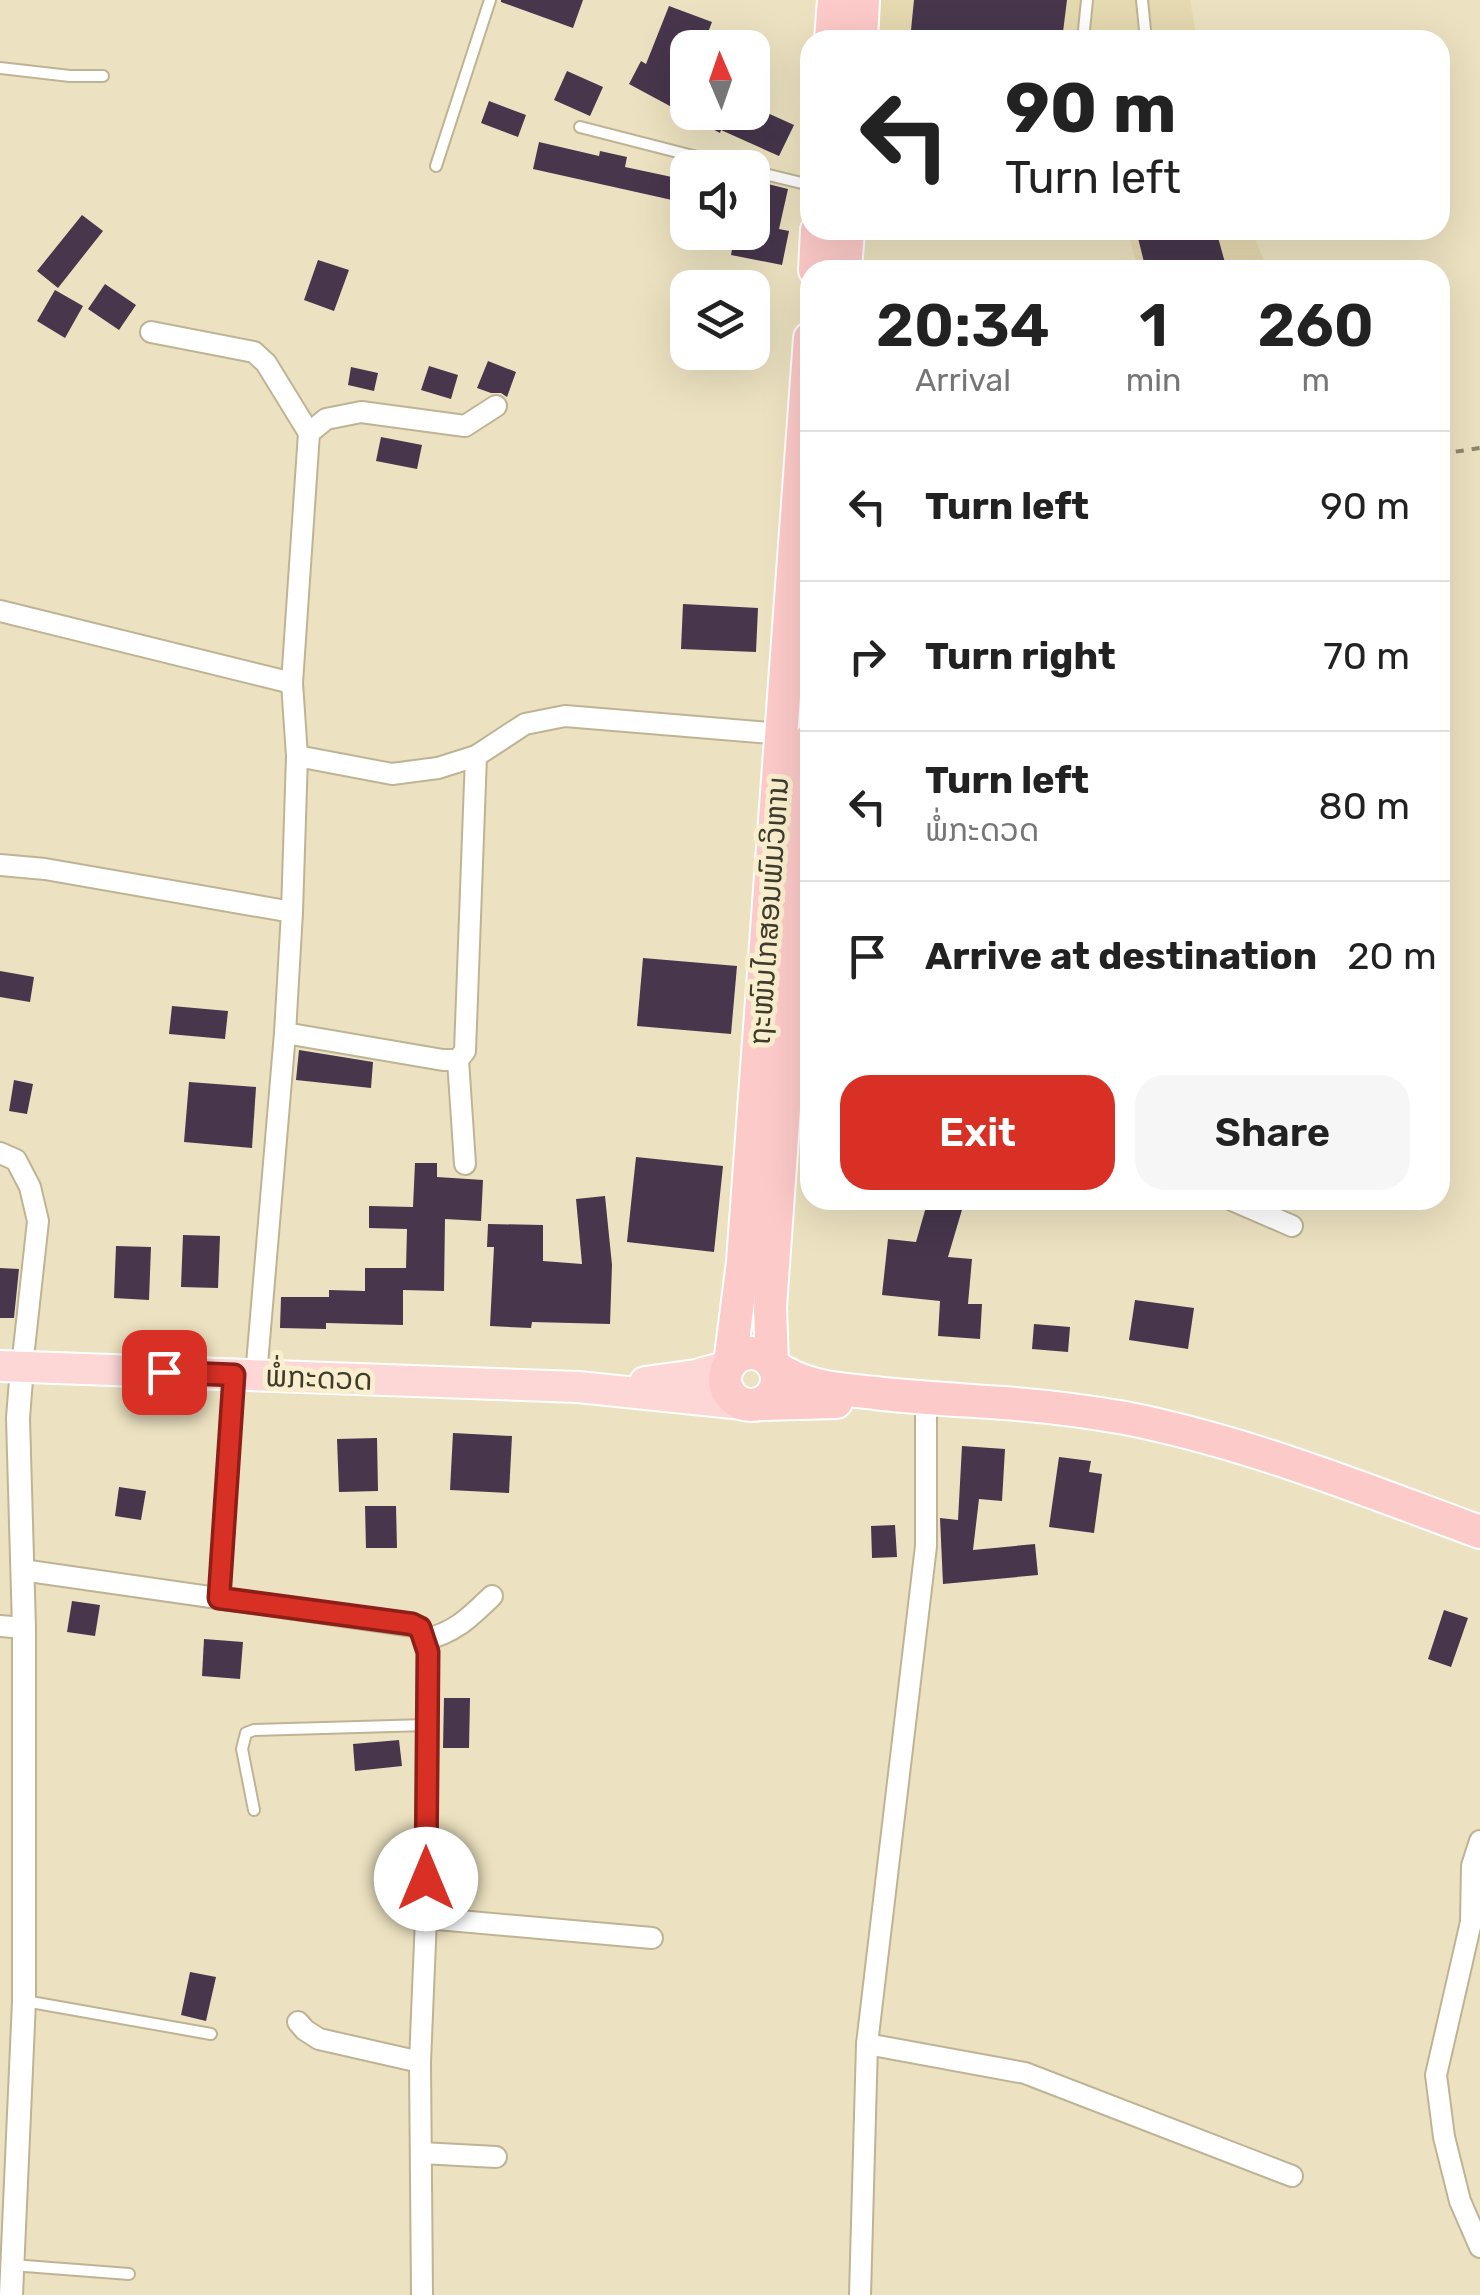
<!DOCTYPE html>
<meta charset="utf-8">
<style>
body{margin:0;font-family:Rubik,"Noto Sans Lao",sans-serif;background:#f6f6f6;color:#222;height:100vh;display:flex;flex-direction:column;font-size:38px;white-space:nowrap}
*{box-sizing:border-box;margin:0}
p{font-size:32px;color:#767676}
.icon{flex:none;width:55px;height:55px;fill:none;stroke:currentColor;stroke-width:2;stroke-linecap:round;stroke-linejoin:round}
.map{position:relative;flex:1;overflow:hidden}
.panel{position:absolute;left:800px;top:260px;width:650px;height:950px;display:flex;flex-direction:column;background:#fff;border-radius:30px;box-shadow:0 10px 40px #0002}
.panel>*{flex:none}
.banner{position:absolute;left:800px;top:30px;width:650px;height:210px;border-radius:30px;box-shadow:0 10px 40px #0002;background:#fff;color:#222;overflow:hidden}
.needle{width:65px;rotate:358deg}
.fabs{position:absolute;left:670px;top:30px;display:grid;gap:20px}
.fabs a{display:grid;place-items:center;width:100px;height:100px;border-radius:20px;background:#fff;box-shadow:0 10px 40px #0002;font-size:50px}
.pin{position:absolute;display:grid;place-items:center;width:85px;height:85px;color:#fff;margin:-42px;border-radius:20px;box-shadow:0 5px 15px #0006}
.me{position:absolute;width:110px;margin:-55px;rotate:0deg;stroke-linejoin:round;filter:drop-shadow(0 0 8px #0008)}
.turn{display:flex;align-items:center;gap:35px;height:210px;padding:0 40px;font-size:45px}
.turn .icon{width:130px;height:130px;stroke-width:2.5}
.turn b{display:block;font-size:70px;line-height:85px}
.eta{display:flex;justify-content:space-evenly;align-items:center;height:170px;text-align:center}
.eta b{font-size:60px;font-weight:600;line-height:70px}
.cta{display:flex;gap:20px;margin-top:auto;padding:20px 40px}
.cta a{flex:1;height:115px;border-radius:30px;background:#d93025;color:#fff;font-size:40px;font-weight:600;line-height:115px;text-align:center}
.cta a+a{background:#f6f6f6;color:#222}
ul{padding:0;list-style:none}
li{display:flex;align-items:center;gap:30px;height:150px;padding:0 40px;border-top:2px solid #e0e0e0}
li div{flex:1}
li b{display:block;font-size:38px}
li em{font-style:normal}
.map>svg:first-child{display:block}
.built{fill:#e5d9b0}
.building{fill:#47364c}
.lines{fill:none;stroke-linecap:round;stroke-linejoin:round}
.service-casing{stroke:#beb494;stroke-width:14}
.minor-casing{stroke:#beb494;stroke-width:24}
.tertiary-casing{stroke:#beb494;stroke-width:26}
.primary-casing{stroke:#fff;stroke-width:34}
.trunk-casing{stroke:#fff;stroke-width:36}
.path{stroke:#8d8670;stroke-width:4;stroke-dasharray:8 8;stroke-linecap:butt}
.service{stroke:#fff;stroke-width:10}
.minor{stroke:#fff;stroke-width:20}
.tertiary{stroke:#fff;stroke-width:22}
.primary{stroke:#fdd7d6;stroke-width:30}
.trunk{stroke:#fccac8;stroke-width:32}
.route-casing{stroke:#8d1f18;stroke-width:25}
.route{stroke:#d93025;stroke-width:18}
.labels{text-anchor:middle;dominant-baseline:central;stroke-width:10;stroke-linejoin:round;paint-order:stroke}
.street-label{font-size:30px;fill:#3f3b2d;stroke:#f9efce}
</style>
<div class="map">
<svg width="1480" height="2295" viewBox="0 0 1480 2295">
<rect width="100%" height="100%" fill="#ece2c1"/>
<g class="built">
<polygon points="877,0 1190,0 1197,40 874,40"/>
<polygon points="1127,230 1251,230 1268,270 1139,270"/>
</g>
<g class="building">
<polygon points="501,0 583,0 573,28 501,2"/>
<polygon points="914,0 1067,0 1062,40 910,40"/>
<polygon points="669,6 712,22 702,48 688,48 688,112 752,112 752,106 794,125 779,156 721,130 720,133 629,84 641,61 646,64"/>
<polygon points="567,71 603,87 590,116 554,100"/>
<polygon points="489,101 526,115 518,137 481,123"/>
<polygon points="539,142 599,156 600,151 627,157 625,167 686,180 681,202 533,169"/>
<polygon points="752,180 788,189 779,229 789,231 782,265 731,255 735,232 752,232"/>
<polygon points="82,215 103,231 58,288 37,271"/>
<polygon points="1136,230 1216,230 1227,270 1146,270"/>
<polygon points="318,260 349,270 334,311 304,300"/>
<polygon points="105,284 136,305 119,330 88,309"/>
<polygon points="55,290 83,306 65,338 37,321"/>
<polygon points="488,361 516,372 507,397 501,393 491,393 477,388"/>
<polygon points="429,366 458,375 451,399 421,390"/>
<polygon points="351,367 378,373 374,391 348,385"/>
<polygon points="381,437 422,445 417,469 376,461"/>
<polygon points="683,604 758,608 756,652 681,649"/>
<polygon points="643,958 737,966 731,1034 637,1026"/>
<polygon points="0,971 34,977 30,1002 0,997"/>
<polygon points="172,1006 228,1011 225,1039 169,1034"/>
<polygon points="299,1050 373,1062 371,1088 296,1080"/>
<polygon points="14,1080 33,1084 27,1114 9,1111"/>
<polygon points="189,1082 256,1087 252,1148 184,1142"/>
<polygon points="636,1157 723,1166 714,1252 627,1242"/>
<polygon points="415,1163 437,1163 437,1177 483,1180 481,1221 445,1219 444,1291 403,1290 403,1325 326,1323 326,1329 280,1328 281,1297 329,1297 329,1290 365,1291 365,1268 406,1268 407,1229 369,1228 369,1206 413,1207"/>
<polygon points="605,1196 612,1265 610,1324 532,1322 531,1328 490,1326 494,1247 487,1247 488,1224 543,1225 543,1261 582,1264 576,1199"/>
<polygon points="928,1200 953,1200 964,1203 948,1257 972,1259 968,1304 982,1304 980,1339 938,1336 940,1301 882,1295 888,1239 916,1242"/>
<polygon points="183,1235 220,1236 218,1288 181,1287"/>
<polygon points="116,1246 151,1247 149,1300 114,1298"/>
<polygon points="0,1268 19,1269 14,1318 0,1318"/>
<polygon points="1135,1300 1194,1308 1188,1349 1129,1340"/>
<polygon points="1034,1324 1070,1327 1068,1352 1032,1349"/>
<polygon points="453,1433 512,1436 509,1493 450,1490"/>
<polygon points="377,1438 378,1491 339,1492 337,1439"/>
<polygon points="962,1446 1005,1449 1002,1501 979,1499 973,1550 1035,1544 1038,1575 943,1584 940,1518 958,1520"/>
<polygon points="1059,1457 1091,1461 1089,1472 1102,1474 1094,1533 1049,1527"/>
<polygon points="119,1487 146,1491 141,1520 115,1516"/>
<polygon points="365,1506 396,1506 397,1548 366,1548"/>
<polygon points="895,1525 897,1557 872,1558 871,1526"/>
<polygon points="72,1601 100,1605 95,1636 67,1632"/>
<polygon points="1444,1610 1468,1618 1451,1667 1428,1659"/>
<polygon points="204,1639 243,1642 240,1679 202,1676"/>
<polygon points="444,1698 470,1698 469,1748 443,1748"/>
<polygon points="399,1740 402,1766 355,1771 353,1744"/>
<polygon points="190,1972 216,1977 206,2021 181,2015"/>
</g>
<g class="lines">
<defs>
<g id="service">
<polyline points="1142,0 1146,40"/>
<polyline points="1083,40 1087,0"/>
<polyline points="0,68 70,76 103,76"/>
<polyline points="580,127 740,168"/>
<polyline points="436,166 490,0"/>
<polyline points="752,171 810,185"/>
<polyline points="254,1810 242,1749 246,1733 254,1730 427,1725"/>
<polyline points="25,2001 211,2034"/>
<polyline points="12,2265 129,2274"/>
</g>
<g id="minor">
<polyline points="151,332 254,352 266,363 309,433 292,683 297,756 292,912 285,1033 256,1376"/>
<polyline points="309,433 326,419 361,412 465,426 496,406"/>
<polyline points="0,611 292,683"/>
<polyline points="297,756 392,774 438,768 476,756 525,724 565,716 782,734"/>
<polyline points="0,865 45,869 292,912"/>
<polyline points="285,1033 443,1060 458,1060 465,1051 476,756"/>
<polyline points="458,1060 465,1164"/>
<polyline points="0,1153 16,1160 30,1187 38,1221 22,1367"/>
<polyline points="1232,1200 1292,1226"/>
<polyline points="22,1570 420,1627 428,1652 426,1918 420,2062 422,2295"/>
<polyline points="219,1598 234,1375"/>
<polyline points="0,1626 24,1628"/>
<path d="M424,1640C456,1632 469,1618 492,1596"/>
<polyline points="1480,1841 1472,1866 1471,1922 1436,2075 1444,2137 1460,2201 1480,2247"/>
<polyline points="426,1918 652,1938"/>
<polyline points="298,2022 305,2030 319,2039 420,2062"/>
<polyline points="867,2044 1025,2073 1292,2176"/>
<polyline points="421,2153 496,2157"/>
<polyline points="860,2295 867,2044 926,1546 926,1399"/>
</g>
<polyline id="tertiary" points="11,2295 24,2001 24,1628 18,1418 22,1367"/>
<g id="primary">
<polyline points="0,1366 578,1387 743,1404"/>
<polyline points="645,1382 696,1375 728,1366"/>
</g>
<g id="trunk">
<polyline points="831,40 834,0"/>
<polyline points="861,40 863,0"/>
<polyline points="815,270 817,230"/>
<polyline points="845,270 848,230"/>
<circle cx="751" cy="1379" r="26"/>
<polyline points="730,1364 743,1262 810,338"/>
<polyline points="772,1364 770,1307 810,740"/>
<path d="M774,1366C805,1388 839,1389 875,1393C918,1398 961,1400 1004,1403C1045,1406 1085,1411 1125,1418C1247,1442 1363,1489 1480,1532"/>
<polyline points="759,1404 836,1402"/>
</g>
</defs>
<use href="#service" class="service-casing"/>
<use href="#minor" class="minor-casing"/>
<use href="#tertiary" class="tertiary-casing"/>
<use href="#primary" class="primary-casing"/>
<use href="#trunk" class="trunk-casing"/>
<polyline class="path" points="1440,454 1480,448"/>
<use href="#service" class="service"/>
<use href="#minor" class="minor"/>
<use href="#tertiary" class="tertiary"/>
<use href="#primary" class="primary"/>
<use href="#trunk" class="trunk"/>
</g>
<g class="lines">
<defs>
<polyline id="route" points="164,1372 234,1375 219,1598 412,1624 420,1628 428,1652 426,1879"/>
</defs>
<use href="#route" class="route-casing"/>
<use href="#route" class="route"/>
</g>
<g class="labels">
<g class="street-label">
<text transform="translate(769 911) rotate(-86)">ຖະໜົນໄກສອນພົມວິຫານ</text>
<text transform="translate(319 1378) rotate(2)">ພໍ່ກະດວດ</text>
</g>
</g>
</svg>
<div class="fabs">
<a><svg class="needle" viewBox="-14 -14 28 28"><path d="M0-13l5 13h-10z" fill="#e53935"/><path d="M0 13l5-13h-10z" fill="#767676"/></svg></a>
<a><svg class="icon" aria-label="sound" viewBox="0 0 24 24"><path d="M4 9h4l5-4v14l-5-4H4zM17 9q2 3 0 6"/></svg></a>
<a><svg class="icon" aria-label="layers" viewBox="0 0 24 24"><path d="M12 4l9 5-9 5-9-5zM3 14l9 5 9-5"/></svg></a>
</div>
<div class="pin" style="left:164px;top:1372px;background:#d93025"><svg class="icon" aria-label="arrive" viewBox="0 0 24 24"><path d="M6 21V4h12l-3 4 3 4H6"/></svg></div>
<svg class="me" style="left:426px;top:1879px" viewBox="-20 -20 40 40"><circle r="19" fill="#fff"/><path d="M0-13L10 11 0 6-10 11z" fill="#d93025"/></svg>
<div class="banner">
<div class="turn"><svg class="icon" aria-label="left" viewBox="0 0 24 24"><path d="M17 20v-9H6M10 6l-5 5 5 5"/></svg><div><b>90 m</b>Turn left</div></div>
</div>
<section class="panel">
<div class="eta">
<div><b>20:34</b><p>Arrival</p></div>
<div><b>1</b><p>min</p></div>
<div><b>260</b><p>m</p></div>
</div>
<ul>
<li><svg class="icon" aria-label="left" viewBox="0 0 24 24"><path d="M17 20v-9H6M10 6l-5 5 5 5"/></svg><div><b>Turn left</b></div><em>90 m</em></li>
<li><svg class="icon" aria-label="right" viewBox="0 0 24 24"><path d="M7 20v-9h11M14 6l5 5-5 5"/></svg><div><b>Turn right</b></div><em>70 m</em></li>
<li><svg class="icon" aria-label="left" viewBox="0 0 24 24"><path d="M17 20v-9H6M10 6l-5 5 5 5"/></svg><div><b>Turn left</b><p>ພໍ່ກະດວດ</p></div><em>80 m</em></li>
<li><svg class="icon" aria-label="arrive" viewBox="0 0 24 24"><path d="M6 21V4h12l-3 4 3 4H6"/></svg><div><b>Arrive at destination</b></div><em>20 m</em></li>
</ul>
<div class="cta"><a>Exit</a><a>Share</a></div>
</section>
</div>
